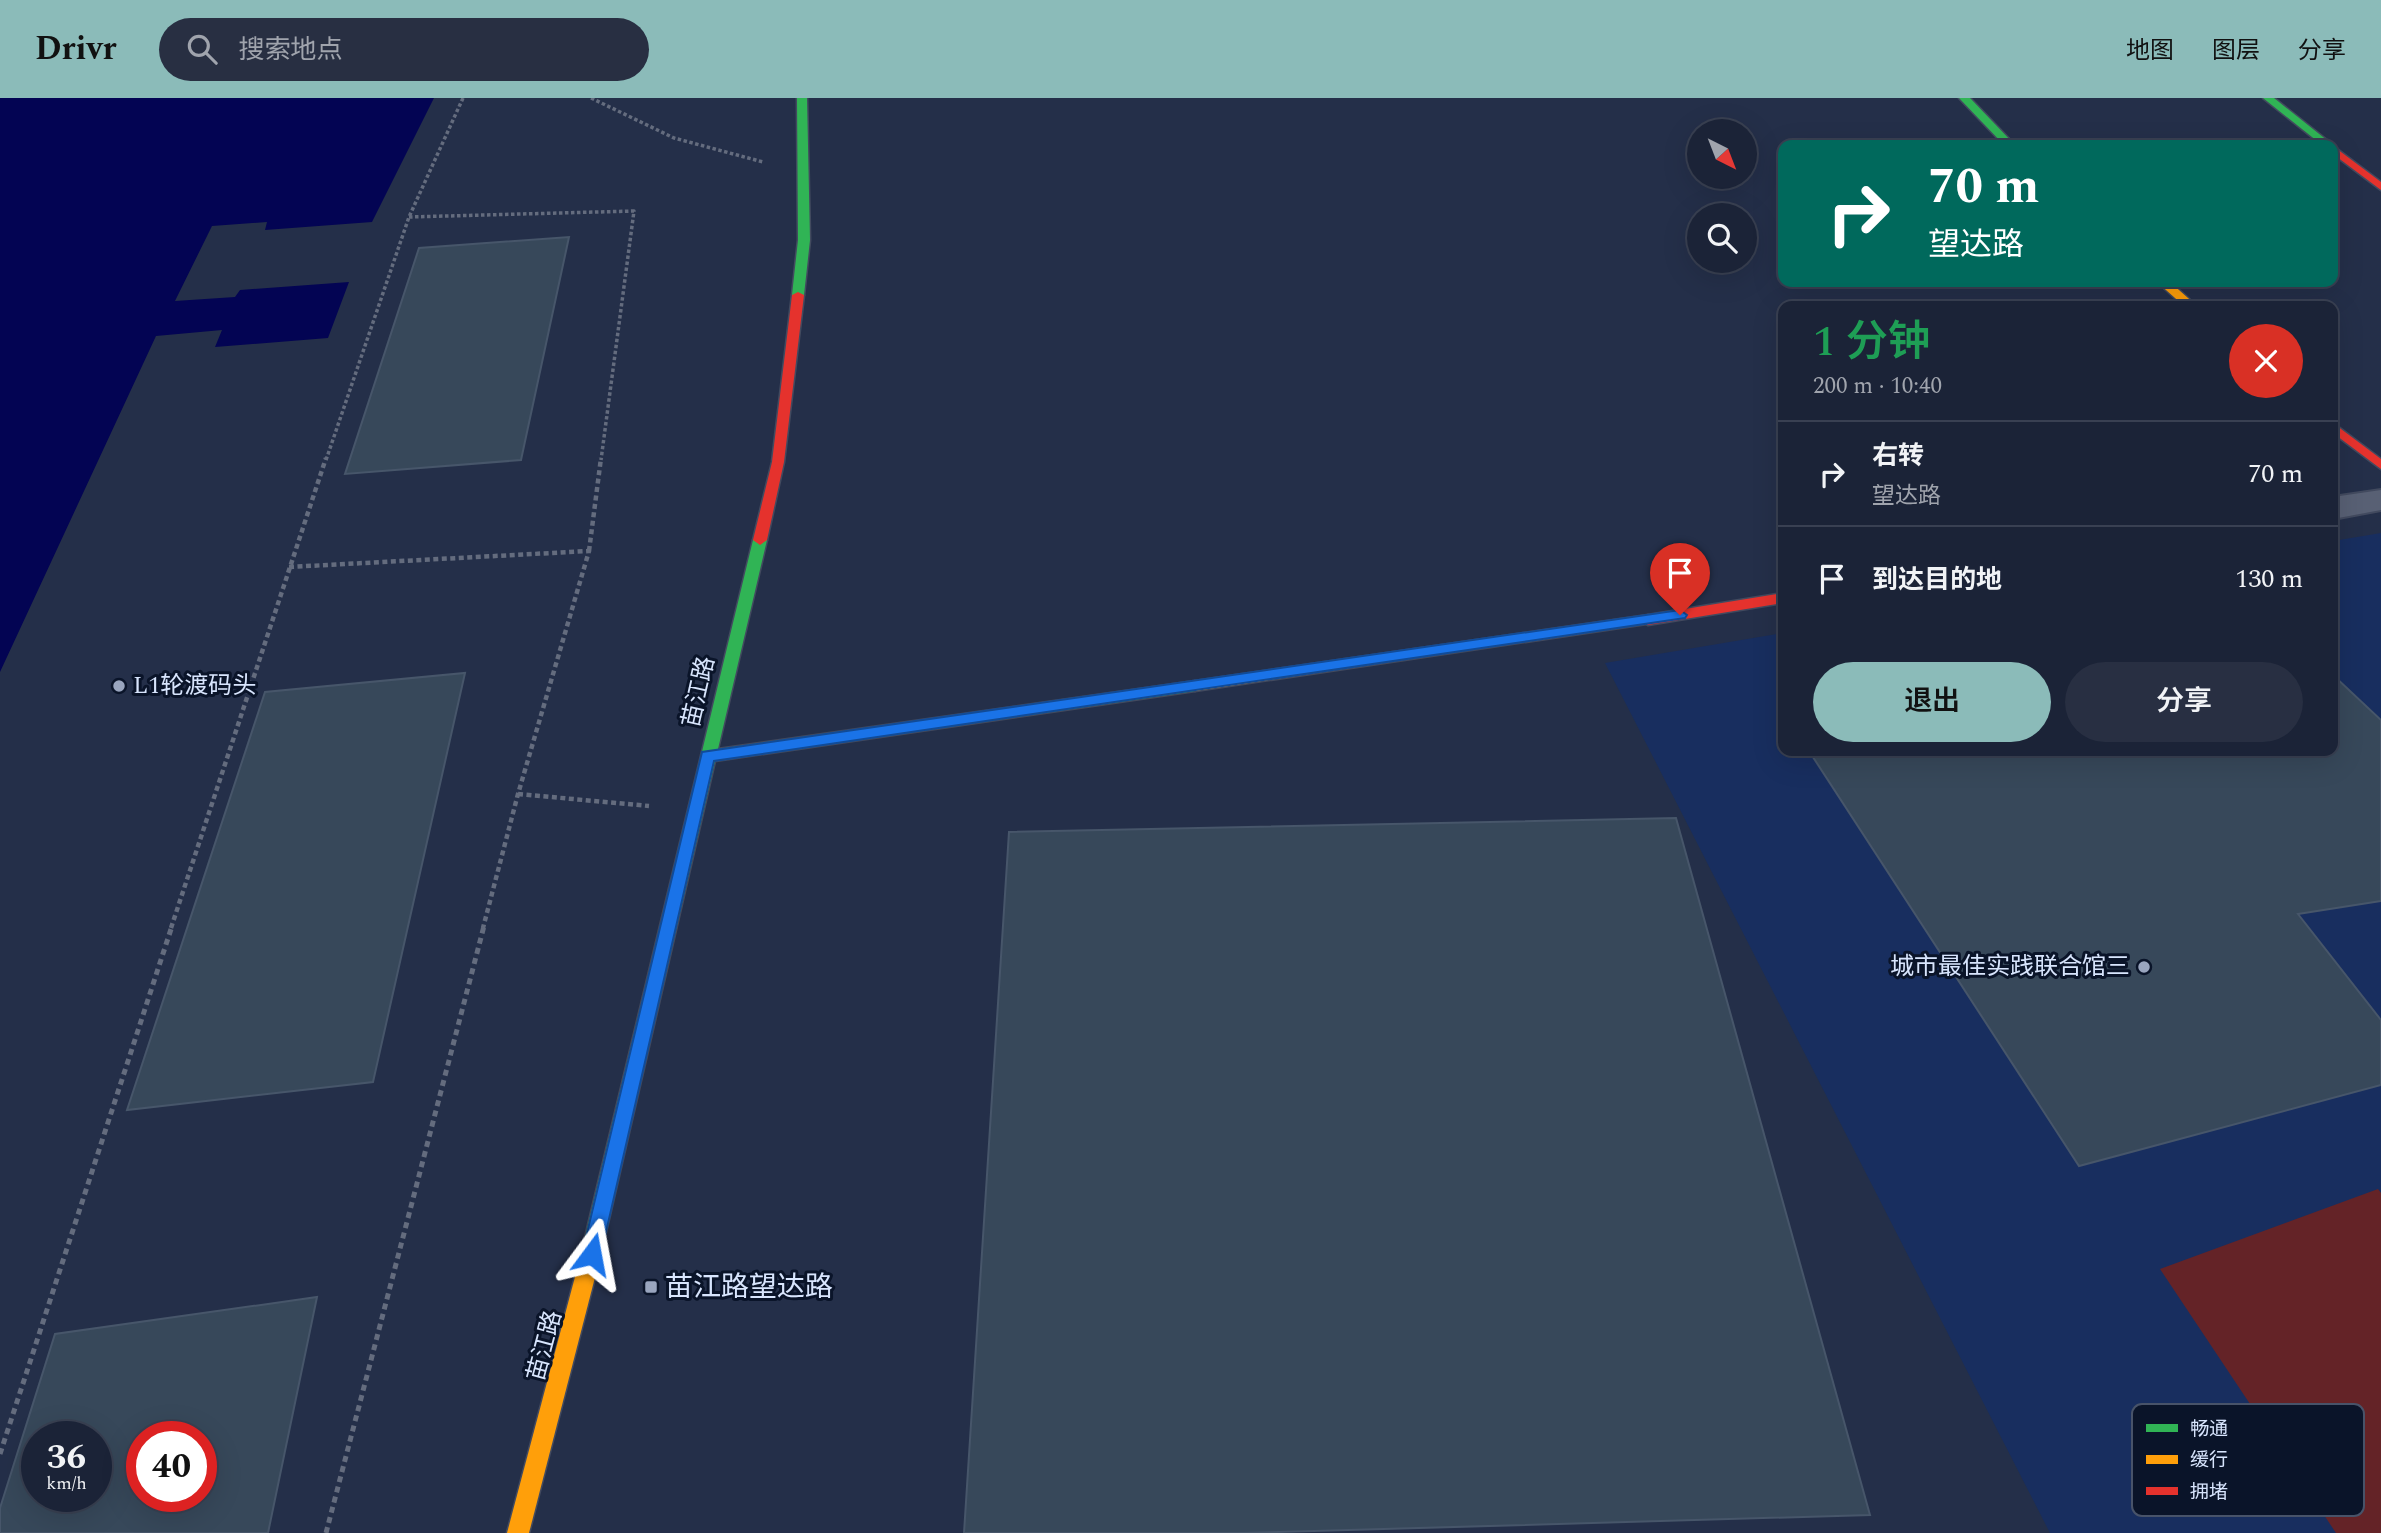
<!DOCTYPE html>
<html lang="zh">
<meta charset="utf-8">
<style>
body{margin:0;font-family:Spectral,"Noto Sans SC",serif;background:#282f42;color:#f1f3f6;height:100vh;display:flex;flex-direction:column;font-size:26px;white-space:nowrap}
*{box-sizing:border-box;margin:0}
p{font-size:23px;color:#a0a4ad}
.icon{flex:none;width:38px;height:38px;fill:none;stroke:currentColor;stroke-width:2;stroke-linecap:round;stroke-linejoin:round}
.map{position:relative;flex:1;overflow:hidden}
.panel{position:absolute;left:1778px;top:203px;width:560px;height:455px;display:flex;flex-direction:column;background:#1b2337;border-radius:14px;box-shadow:0 7px 28px #0002,0 0 0 2px #394052}
.panel>*{flex:none}
.hud{position:absolute;left:1778px;top:42px;width:560px;height:147px;border-radius:14px;box-shadow:0 7px 28px #0002,0 0 0 2px #394052;background:#00695c;color:#fff;overflow:hidden}
.needle{width:46px;rotate:138deg}
.buttons{position:absolute;left:1687px;top:21px;display:grid;gap:14px}
.buttons a{display:grid;place-items:center;width:70px;height:70px;border-radius:50%;background:#1b2337;box-shadow:0 7px 28px #0002,0 0 0 2px #394052;font-size:35px}
.speed{position:absolute;left:21px;top:1323px;display:flex;gap:14px;font-size:35px;font-weight:700;text-align:center}
.speed>*{display:grid;place-content:center;width:91px;height:91px;border-radius:50%;background:#1b2337;box-shadow:0 7px 28px #0002,0 0 0 2px #394052;line-height:1}
.speed small{font-size:18px;font-weight:400}
.speed .limit{border:10px solid #d22;background:#fff;color:#111}
.pin{position:absolute;display:grid;place-items:center;width:60px;height:60px;color:#fff;margin:-72px -30px;border-radius:50% 50% 50% 0;rotate:-45deg;box-shadow:0 0 7px #0007}
.pin .icon{rotate:45deg}
.me{position:absolute;width:77px;margin:-38px;rotate:13deg;stroke-linejoin:round;filter:drop-shadow(0 0 5px #0008)}
.turn{display:flex;align-items:center;gap:24px;height:147px;padding:0 35px;font-size:32px}
.turn .icon{width:91px;height:91px;stroke-width:2.5}
.turn b{display:block;font-size:49px;line-height:60px}
.round{display:grid;place-items:center;flex:none;width:74px;height:74px;border-radius:37px;background:#282f42}
.head{display:flex;align-items:center;justify-content:space-between;height:119px;padding:0 35px}
h1{font-size:42px;font-weight:600;line-height:52px;color:#1e9e55}
.cta{display:flex;gap:14px;margin-top:auto;padding:14px 35px}
.cta a{flex:1;height:80px;border-radius:42px;background:#8bbbb9;color:#111;font-size:28px;font-weight:600;line-height:80px;text-align:center}
.cta a+a{background:#282f42;color:#f1f3f6}
ul{padding:0;list-style:none}
li{display:flex;align-items:center;gap:21px;height:105px;padding:0 35px;border-top:2px solid #394052}
li div{flex:1}
li b{display:block;font-size:26px}
li em{font-style:normal}
header{display:flex;align-items:center;gap:42px;box-sizing:border-box;height:98px;padding:0 35px;background:#8bbbb9;color:#111}
header strong{font-size:33px}
nav{display:flex;gap:38px;margin-inline-start:auto;font-size:24px}
.search{width:490px;height:63px;background:#282f42;display:flex;align-items:center;gap:18px;box-sizing:border-box;padding:0 24px;border-radius:38px;color:#a0a4ad;font-size:26px}
.map>svg:first-child{display:block}
.built{fill:#182e5f}
.green{fill:#642327}
.water{fill:#030453}
.building{fill:#37485a;stroke:#47566a;stroke-width:2;fill-rule:evenodd}
.lines{fill:none;stroke-linecap:round;stroke-linejoin:round}
.street-casing{stroke:#424a5f;stroke-width:4}
.fast-casing{stroke:#424a5f;stroke-width:3}
.slow-casing{stroke:#424a5f;stroke-width:3}
.jam-casing{stroke:#424a5f;stroke-width:3}
.path-far2{stroke:#646c7e;stroke-width:3.5;stroke-dasharray:3.5 2.5;stroke-linecap:butt}
.path-far1{stroke:#646c7e;stroke-width:4.5;stroke-dasharray:5 3.5;stroke-linecap:butt}
.path{stroke:#646c7e;stroke-width:5;stroke-dasharray:6 4.5;stroke-linecap:butt}
.street{fill:#586074;fill-rule:evenodd}
.fast{fill:#30b455;fill-rule:evenodd}
.slow{fill:#ff9f0a;fill-rule:evenodd}
.jam{fill:#e5322d;fill-rule:evenodd}
.route{fill:#1a73e8;stroke:#114b97;stroke-width:2}
.poi-dot{fill:#99a5be;stroke:#0a1429;stroke-width:2.5}
.labels{text-anchor:middle;dominant-baseline:central;stroke-width:6;stroke-linejoin:round;paint-order:stroke}
.poi-label{font-size:24px;fill:#d8e5fd;stroke:#0a1429;text-anchor:start}
.street-label{font-size:24px;fill:#d8e5fd;stroke:#0a1429}
.near-poi-label{font-size:28px;fill:#d8e5fd;stroke:#0a1429;text-anchor:start}
.key{fill:#0a1429;stroke:#485369;stroke-width:2}
.key-label{font-size:19px;fill:#d8e5fd}
</style>
<header>
<strong>Drivr</strong>
<div class="search"><svg class="icon" aria-label="search" viewBox="0 0 24 24"><circle cx="10" cy="10" r="6"/><path d="M15 15l6 6"/></svg>搜索地点</div>
<nav><a>地图</a><a>图层</a><a>分享</a></nav>
</header>
<div class="map">
<svg width="2381" height="1435" viewBox="0 0 2381 1435">
<rect width="100%" height="100%" fill="#242f49"/>
<polygon class="built" points="2381,435 2381,1435 2050,1435 1605,565 1783,535 1783,653 2333,653 2333,443"/>
<polygon class="green" points="2378,1091 2381,1095 2381,1435 2336,1435 2160,1171"/>
<polygon class="water" points="0,0 434,0 372,124 265,132 267,124 212,128 175,203 235,199 240,192 349,184 328,240 215,249 222,232 156,238 0,574"/>
<g class="building">
<polygon points="569,139 521,362 345,376 419,150"/>
<polygon points="465,575 373,984 127,1012 265,594"/>
<polygon points="2333,577 2381,622 2381,803 2298,816 2381,922 2381,987 2079,1068 1809,653 2333,653"/>
<polygon points="1676,720 1870,1417 1243,1435 964,1435 1009,734"/>
<path d="M317,1199L268,1435H0V1410L55,1236ZM37,1339H96V1398H37ZM142,1339H201V1398H142Z"/>
</g>
<g class="lines">
<defs>
<polygon id="street" points="2381,392 2381,412 2333,421 2333,399"/>
<g id="fast">
<polygon points="797,0 807,0 810,142 804,197 798,200 792,197 798,142"/>
<polygon points="1959,0 1970,0 2015,47 2004,47"/>
<polygon points="2263,0 2274,0 2333,47 2322,47"/>
<polygon points="760,437 767,442 718,651 1195,583 1202,588 1195,593 715,663 600,1160 597,1167 590,1169 583,1167 580,1160 753,442"/>
</g>
<g id="slow">
<polygon points="2157,184 2170,184 2197,208 2184,208"/>
<polygon points="1648,517 1655,522 1653,525 1195,593 1188,588 1195,583"/>
<polygon points="590,1151 597,1153 600,1160 529,1435 507,1435 580,1160 583,1153"/>
</g>
<g id="jam">
<polygon points="2333,48 2381,84 2381,92 2333,56"/>
<polygon points="798,194 804,197 784,364 767,442 760,447 753,442 772,364 792,197"/>
<polygon points="2333,325 2381,361 2381,371 2333,335"/>
<polygon points="1783,495 1783,505 1648,527 1641,522 1648,517"/>
</g>
</defs>
<use href="#street" class="street-casing"/>
<use href="#fast" class="fast-casing"/>
<use href="#slow" class="slow-casing"/>
<use href="#jam" class="jam-casing"/>
<g class="path-far2">
<polyline points="591,0 674,40 763,64"/>
<polyline points="409,119 634,113 601,362"/>
<polyline points="326,362 409,119 463,0"/>
</g>
<g class="path-far1">
<polyline points="589,453 601,360"/>
<polyline points="289,469 589,453 518,696 483,830"/>
<polyline points="518,696 649,708"/>
<polyline points="171,830 326,360"/>
</g>
<g class="path">
<polyline points="0,1356 172,828"/>
<polyline points="326,1435 484,828"/>
</g>
<use href="#street" class="street"/>
<use href="#fast" class="fast"/>
<use href="#slow" class="slow"/>
<use href="#jam" class="jam"/>
</g>
<polygon class="route" points="1680,512 1687,517 1685,520 714,663 601,1156 598,1162 592,1165 585,1162 582,1156 702,654"/>
<g class="poi-dot">
<circle cx="119" cy="588" r="7"/>
<circle cx="2144" cy="869" r="7"/>
<rect x="644" y="1182" width="14" height="14" rx="3.5"/>
</g>
<g class="labels">
<g class="poi-label">
<text x="133" y="588">L1轮渡码头</text>
<text x="2130" y="869" text-anchor="end">城市最佳实践联合馆三</text>
</g>
<g class="street-label">
<text transform="translate(699 594) rotate(-77)">苗江路</text>
<text transform="translate(545 1248) rotate(-75)">苗江路</text>
</g>
<g class="near-poi-label">
<text x="665" y="1189">苗江路望达路</text>
</g>
</g>
<rect x="2132" y="1306" width="232" height="112" rx="10" class="key"/>
<rect x="2146" y="1326" width="32" height="8" fill="#30b455"/>
<rect x="2146" y="1357" width="32" height="9" fill="#ff9f0a"/>
<rect x="2146" y="1389" width="32" height="8" fill="#e5322d"/>
<g class="key-label">
<text x="2190" y="1337">畅通</text>
<text x="2190" y="1368">缓行</text>
<text x="2190" y="1400">拥堵</text>
</g>
</svg>
<div class="buttons">
<a><svg class="needle" viewBox="-14 -14 28 28"><path d="M0-13l5 13h-10z" fill="#e53935"/><path d="M0 13l5-13h-10z" fill="#a0a4ad"/></svg></a>
<a><svg class="icon" aria-label="search" viewBox="0 0 24 24"><circle cx="10" cy="10" r="6"/><path d="M15 15l6 6"/></svg></a>
</div>
<div class="speed"><div>36<small>km/h</small></div><div class="limit">40</div></div>
<div class="pin" style="left:1680px;top:517px;background:#d93025"><svg class="icon" aria-label="arrive" viewBox="0 0 24 24"><path d="M6 21V4h12l-3 4 3 4H6"/></svg></div>
<svg class="me" style="left:592px;top:1156px" viewBox="-20 -20 40 40"><path d="M0-17L14 15 0 8-14 15z" fill="#1a73e8" stroke="#fff" stroke-width="4"/></svg>
<div class="hud">
<div class="turn"><svg class="icon" aria-label="right" viewBox="0 0 24 24"><path d="M7 20v-9h11M14 6l5 5-5 5"/></svg><div><b>70 m</b>望达路</div></div>
</div>
<section class="panel">
<div class="head"><div><h1>1 分钟</h1><p>200 m · 10:40</p></div><a class="round" style="background:#d93025;color:#fff"><svg class="icon" aria-label="close" viewBox="0 0 24 24"><path d="M6 6l12 12M18 6L6 18"/></svg></a></div>
<ul>
<li><svg class="icon" aria-label="right" viewBox="0 0 24 24"><path d="M7 20v-9h11M14 6l5 5-5 5"/></svg><div><b>右转</b><p>望达路</p></div><em>70 m</em></li>
<li><svg class="icon" aria-label="arrive" viewBox="0 0 24 24"><path d="M6 21V4h12l-3 4 3 4H6"/></svg><div><b>到达目的地</b></div><em>130 m</em></li>
</ul>
<div class="cta"><a>退出</a><a>分享</a></div>
</section>
</div>
